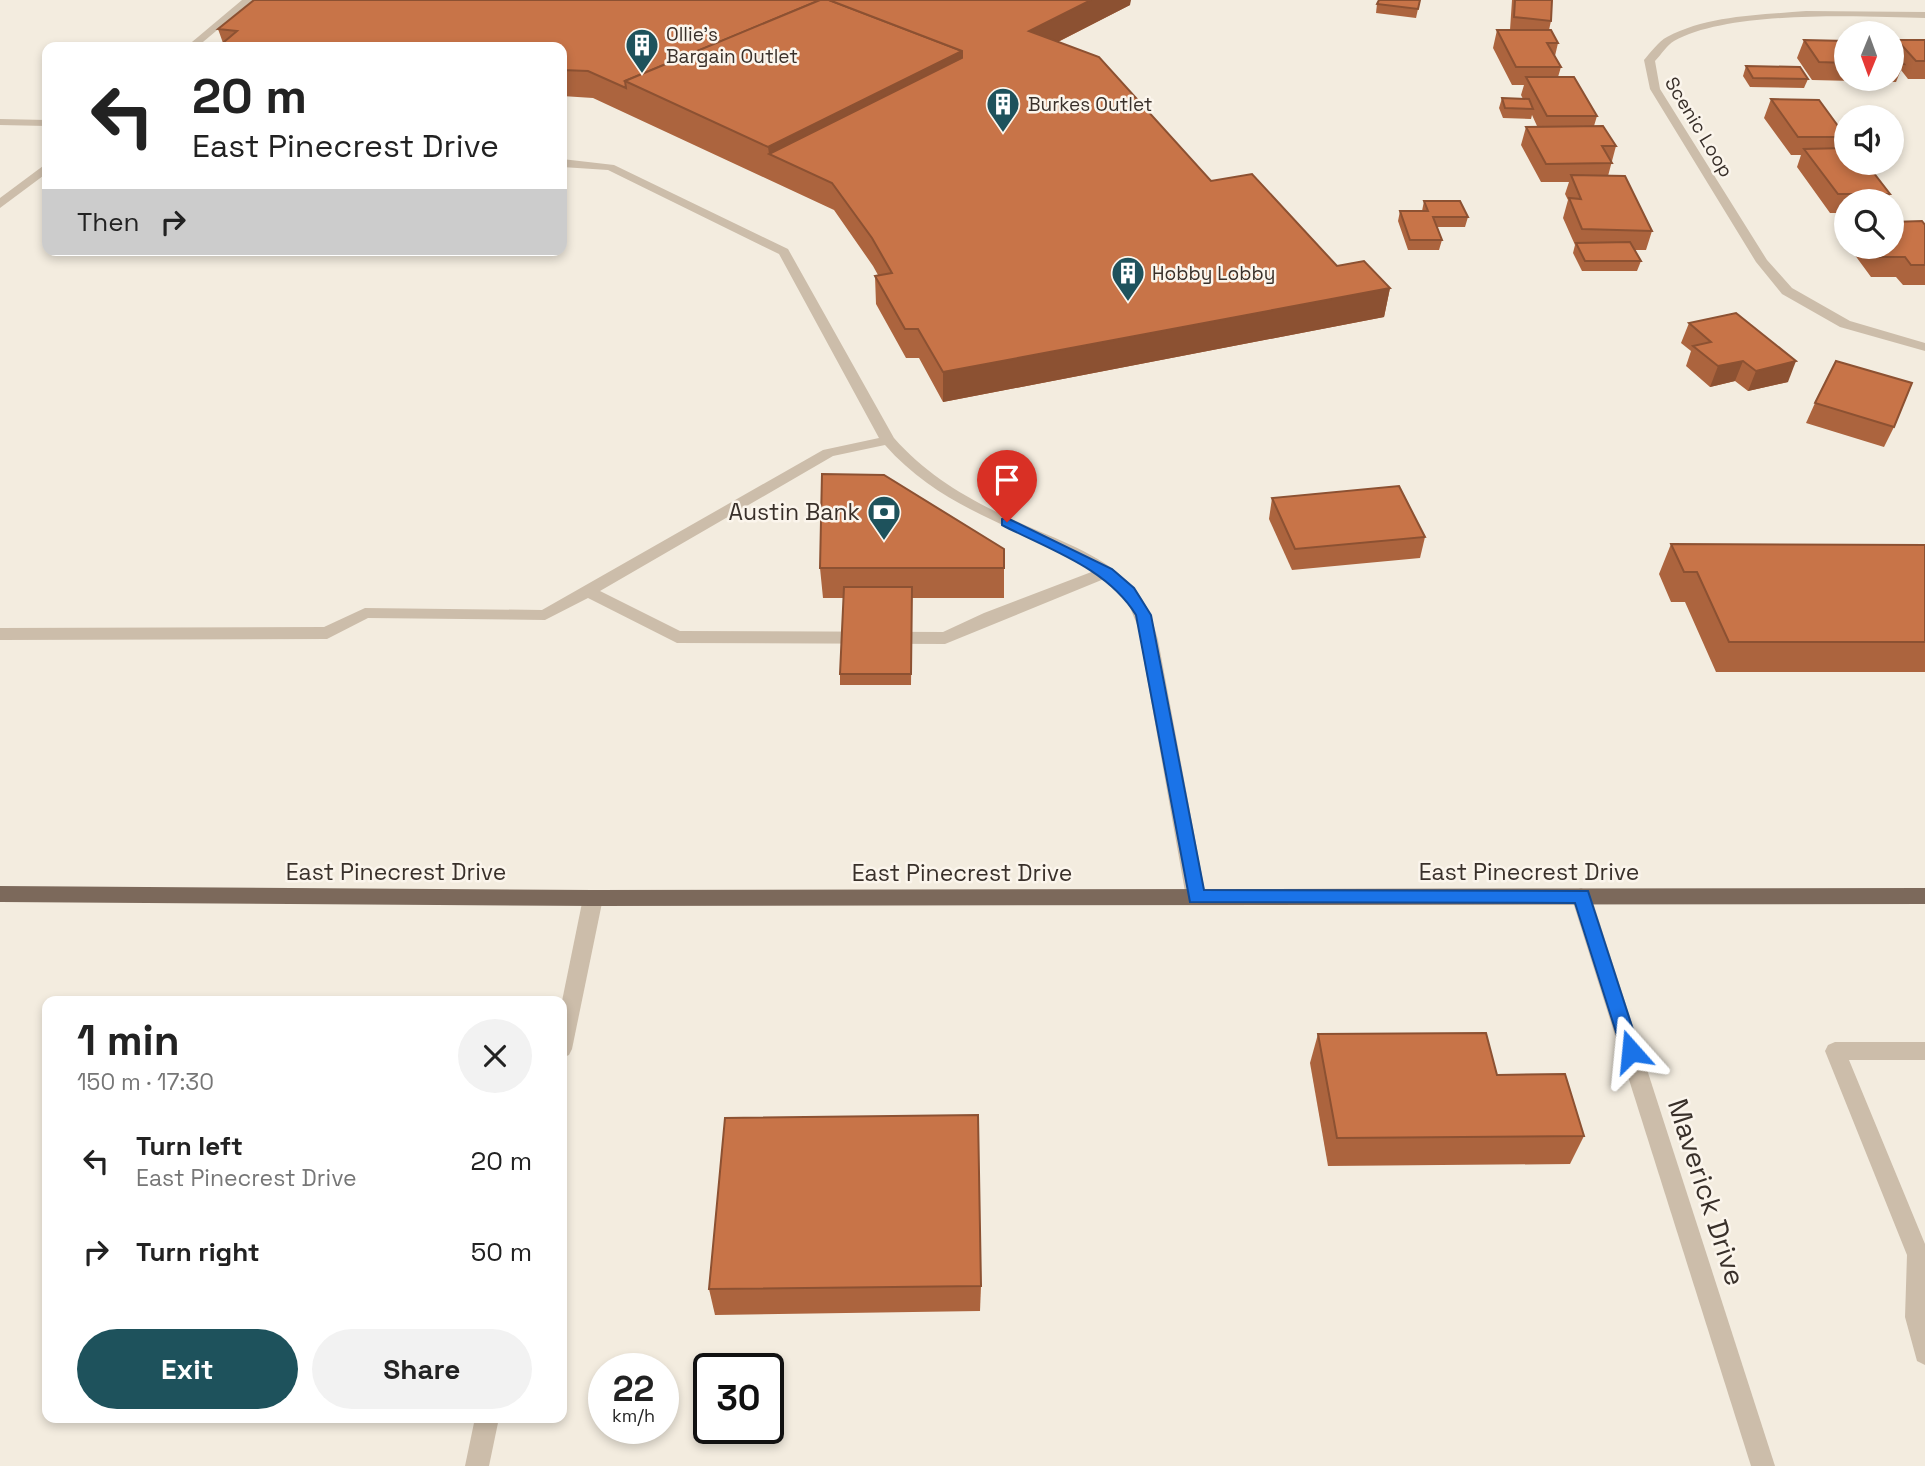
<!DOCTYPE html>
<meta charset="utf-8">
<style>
body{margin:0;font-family:"Space Grotesk",sans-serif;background:#f2f2f2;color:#222;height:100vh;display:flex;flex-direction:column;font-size:26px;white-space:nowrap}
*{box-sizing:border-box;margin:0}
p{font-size:23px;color:#767676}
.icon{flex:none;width:38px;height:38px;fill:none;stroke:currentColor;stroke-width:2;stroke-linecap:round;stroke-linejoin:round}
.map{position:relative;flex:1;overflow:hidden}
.details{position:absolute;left:42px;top:996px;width:525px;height:427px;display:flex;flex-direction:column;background:#fff;border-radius:14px;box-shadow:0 4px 10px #0003}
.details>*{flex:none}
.top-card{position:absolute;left:42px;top:42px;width:525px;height:214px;border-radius:14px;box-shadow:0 4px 10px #0003;background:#fff;color:#222;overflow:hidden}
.needle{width:46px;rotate:181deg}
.buttons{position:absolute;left:1834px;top:21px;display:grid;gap:14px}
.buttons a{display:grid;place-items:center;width:70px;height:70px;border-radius:50%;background:#fff;box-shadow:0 4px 10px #0003;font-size:35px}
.speed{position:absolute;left:588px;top:1353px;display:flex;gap:14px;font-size:35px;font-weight:700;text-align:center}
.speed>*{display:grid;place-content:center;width:91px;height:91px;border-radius:50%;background:#fff;box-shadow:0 4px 10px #0003;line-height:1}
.speed small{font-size:18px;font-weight:400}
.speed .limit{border:4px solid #111;border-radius:10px;background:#fff;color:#111}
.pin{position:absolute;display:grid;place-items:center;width:60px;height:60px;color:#fff;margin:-72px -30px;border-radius:50% 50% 50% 0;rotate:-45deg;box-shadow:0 0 7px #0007}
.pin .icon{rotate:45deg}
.me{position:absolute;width:77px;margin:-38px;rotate:342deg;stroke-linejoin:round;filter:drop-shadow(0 0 5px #0008)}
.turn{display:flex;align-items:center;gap:24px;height:147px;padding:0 35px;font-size:32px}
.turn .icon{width:91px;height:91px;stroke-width:2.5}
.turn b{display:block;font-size:49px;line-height:60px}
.then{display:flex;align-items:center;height:66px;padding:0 35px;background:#0003;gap:14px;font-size:26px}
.round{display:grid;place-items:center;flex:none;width:74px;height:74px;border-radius:37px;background:#f2f2f2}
.overview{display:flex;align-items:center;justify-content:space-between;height:119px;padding:0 35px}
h1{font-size:42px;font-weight:600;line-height:52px}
.primary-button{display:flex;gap:14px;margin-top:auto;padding:14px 35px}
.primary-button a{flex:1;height:80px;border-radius:42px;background:#1e525c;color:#fff;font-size:28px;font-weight:600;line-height:80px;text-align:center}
.primary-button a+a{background:#f2f2f2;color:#222}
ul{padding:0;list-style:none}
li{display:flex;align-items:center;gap:21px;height:91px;padding:0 35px}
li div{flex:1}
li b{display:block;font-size:26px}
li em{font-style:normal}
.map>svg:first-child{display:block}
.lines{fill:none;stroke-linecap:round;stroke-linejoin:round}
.service{fill:#ccbdaa;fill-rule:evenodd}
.minor{fill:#ccbdaa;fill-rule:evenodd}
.primary{fill:#7c695b;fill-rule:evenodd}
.wall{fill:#ac643e}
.shaded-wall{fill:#8c5132}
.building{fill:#c87448;stroke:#8c5132;stroke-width:2}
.route{fill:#1a73e8;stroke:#114b97;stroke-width:2}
.labels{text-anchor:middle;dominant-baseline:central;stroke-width:5;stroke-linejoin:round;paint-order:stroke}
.far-poi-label{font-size:19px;fill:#39302a;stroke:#fbf5ec;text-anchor:start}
.far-street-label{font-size:19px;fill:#39302a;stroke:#fbf5ec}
.poi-label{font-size:23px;fill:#39302a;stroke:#fbf5ec;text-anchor:end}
.street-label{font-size:23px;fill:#39302a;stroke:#fbf5ec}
.near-street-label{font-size:28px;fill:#39302a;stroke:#fbf5ec}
</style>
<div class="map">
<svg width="1925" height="1466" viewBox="0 0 1925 1466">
<rect width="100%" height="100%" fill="#f3ecdf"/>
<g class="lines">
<g class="service">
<polygon points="242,0 253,0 197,47 186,47"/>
<polygon points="0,119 47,120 47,126 0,125"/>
<path d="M562,159L614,165L788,249L894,438C931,480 977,504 1027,526C1064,542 1106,557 1133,587C1147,602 1153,621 1158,640L1206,897L1203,902L1196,905L1189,902L1186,897L1138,627L1127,600L1104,579L945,644L677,643L588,598L545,620L368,618L327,639L0,640V628L324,627L365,608L542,610L823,450L879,438L779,254L608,170L562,167ZM885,445C944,512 1021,526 1094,571L984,613L943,632L680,631L600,591L833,456Z"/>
<polygon points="47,163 47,173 0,208 0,198"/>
<polygon points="593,890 600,893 603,898 572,1049 569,1055 562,1058 562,1001 583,898 586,893"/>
<polygon points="1835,1042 1925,1042 1925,1060 1849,1060 1925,1244 1925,1365 1917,1361 1905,1317 1907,1255 1825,1051 1828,1045"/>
<polygon points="475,1418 499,1418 489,1466 465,1466"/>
</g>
<g class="minor">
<path d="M1806,11L1925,12V18C1861,16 1729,10 1674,41C1667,45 1661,55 1655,61L1660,89L1767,260L1792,288L1850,321L1925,343V351L1840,327L1782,294L1756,262L1650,89L1644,60C1650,53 1659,41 1667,37C1708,15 1761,15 1806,11Z"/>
<polygon points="1581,888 1588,891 1591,896 1775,1466 1751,1466 1571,896 1574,891"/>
</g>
<polygon class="primary" points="0,886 593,890 1925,888 1925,904 593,906 0,902"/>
</g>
<g class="wall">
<polygon points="1420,0 1416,18 1376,13 1377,4"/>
<polygon points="1512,0 1552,0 1551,21 1549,30 1558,43 1555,56 1561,67 1558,77 1597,116 1594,126 1616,146 1608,176 1652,231 1646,250 1635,250 1641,261 1637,271 1582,271 1573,253 1575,245 1563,218 1568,200 1565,194 1569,182 1541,182 1521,145 1526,127 1537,126 1532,115 1531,119 1503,118 1499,108 1502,98 1523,99 1521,95 1524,85 1512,85 1493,48 1497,30 1510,30"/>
<polygon points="1130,5 1058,42 1211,181 1337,266 1390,288 1384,317 943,402 919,358 906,358 876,304 875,276 878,275 873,266 834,210 593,98 562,96 562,47 223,43 218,29"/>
<polygon points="1804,40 1846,41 1846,79 1892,79 1892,49 1893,50 1897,40 1925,40 1925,79 1908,79 1901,70 1896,82 1812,80 1797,58"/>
<polygon points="1746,66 1808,79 1804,88 1750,87 1743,76"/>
<polygon points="1771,99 1846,137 1843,148 1890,194 1887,201 1846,201 1846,213 1830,213 1797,167 1801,155 1791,155 1764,118"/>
<polygon points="1424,201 1468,217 1465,227 1437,227 1442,240 1439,250 1408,250 1398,221 1400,211 1422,211"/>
<polygon points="1925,225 1925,285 1903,285 1896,277 1871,277 1849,247 1892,247"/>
<polygon points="1689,323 1788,382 1748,391 1735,381 1710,387 1686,366 1691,351 1681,343"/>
<polygon points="1815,403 1894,427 1884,447 1806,423"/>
<polygon points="1272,498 1425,537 1420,558 1292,570 1269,519"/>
<polygon points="1671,544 1925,545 1925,672 1716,672 1685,602 1671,602 1659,574"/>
<polygon points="820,568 1004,568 1004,598 912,598 911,685 840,685 840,674 844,598 823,598"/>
<polygon points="1318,1034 1497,1075 1584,1136 1570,1164 1328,1166 1310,1063"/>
<polygon points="981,1286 980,1311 715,1315 709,1289"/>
</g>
<g class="shaded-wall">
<polygon points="1091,0 1131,0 1130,5 1028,57 1029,31"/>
<polygon points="962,51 962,84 769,154 768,147"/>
<polygon points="1390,288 1384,317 943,402 943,372"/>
<polygon points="1743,361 1735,381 1710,387 1718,366"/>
<polygon points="1796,361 1788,382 1748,391 1756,371"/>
</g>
<g class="building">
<polygon points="254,0 820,0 625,81 626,88 588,71 562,70 562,47 218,47 237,31 218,29"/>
<polygon points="820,0 829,0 962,51 768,147 625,81"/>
<polygon points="829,0 1091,0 1029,31 1099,57 1211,181 1252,174 1337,266 1364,261 1390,288 943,372 918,329 905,329 875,276 892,273 872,238 832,183 769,154 962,58 962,51"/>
<polygon points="1379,0 1420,0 1418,9 1377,4"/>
<polygon points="1515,0 1552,0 1551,21 1514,17"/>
<polygon points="1497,30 1551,30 1558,43 1547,43 1561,67 1516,67"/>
<polygon points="1804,40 1846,41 1846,63 1819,62"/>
<polygon points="1897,40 1925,40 1925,61 1916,61"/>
<polygon points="1892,49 1904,64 1892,63"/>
<polygon points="1746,66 1800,67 1808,79 1753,78"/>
<polygon points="1526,77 1574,77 1597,116 1547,116"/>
<polygon points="1502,98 1529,99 1533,109 1505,108"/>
<polygon points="1771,99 1819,100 1846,137 1798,137"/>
<polygon points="1603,126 1616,146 1602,146 1612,163 1546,164 1526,127"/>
<polygon points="1846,148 1846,163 1866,163 1890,194 1838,194 1804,149"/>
<polygon points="1571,175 1625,176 1652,231 1582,229 1569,198 1581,199"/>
<polygon points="1424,201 1460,201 1468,217 1433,217 1442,240 1410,240 1400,211 1428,211"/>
<polygon points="1922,221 1925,225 1925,265 1911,265 1905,257 1880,257 1872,247 1892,247 1892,222"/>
<polygon points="1630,242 1641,261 1585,261 1576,243"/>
<polygon points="1736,313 1796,361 1756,371 1743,361 1718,366 1693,346 1711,342 1689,323"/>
<polygon points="1836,361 1912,383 1894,427 1815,403"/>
<polygon points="822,474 884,475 1004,549 1004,568 820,568"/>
<polygon points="1399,486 1425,537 1295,549 1272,498"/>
<polygon points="1671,544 1925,545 1925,642 1729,642 1697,572 1684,572"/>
<polygon points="844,587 912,587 911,674 840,674"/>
<polygon points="1486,1033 1497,1075 1565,1074 1584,1136 1337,1138 1318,1034"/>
<polygon points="978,1115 981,1286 709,1289 725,1118"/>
</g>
<path class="route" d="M1007,518L1112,569L1134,588L1151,615L1204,890L1588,891L1640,1051L1638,1057H1624L1622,1051L1575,903L1190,902L1136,615C1107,568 1050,550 1002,525V519Z"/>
<defs>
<symbol id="building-pin" viewBox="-11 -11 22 30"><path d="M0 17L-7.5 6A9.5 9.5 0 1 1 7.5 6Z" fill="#1e525c" stroke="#fbf5ec"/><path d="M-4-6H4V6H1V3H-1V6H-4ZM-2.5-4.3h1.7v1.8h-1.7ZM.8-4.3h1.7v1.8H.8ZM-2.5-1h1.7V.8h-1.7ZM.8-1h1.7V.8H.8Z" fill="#fff"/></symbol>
<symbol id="bank-pin" viewBox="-11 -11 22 30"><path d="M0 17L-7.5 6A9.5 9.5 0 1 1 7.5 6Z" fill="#1e525c" stroke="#fbf5ec"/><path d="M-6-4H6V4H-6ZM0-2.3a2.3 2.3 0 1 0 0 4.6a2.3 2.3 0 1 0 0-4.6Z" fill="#fff"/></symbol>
</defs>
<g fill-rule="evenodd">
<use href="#building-pin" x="623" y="26" width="38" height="52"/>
<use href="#building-pin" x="984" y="85" width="38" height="52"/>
<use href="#building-pin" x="1109" y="254" width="38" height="52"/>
<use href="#bank-pin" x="865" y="493" width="38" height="52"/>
</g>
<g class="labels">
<g class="far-poi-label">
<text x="666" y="34">Ollie's<tspan x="666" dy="22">Bargain Outlet</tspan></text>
<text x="1028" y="104">Burkes Outlet</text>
<text x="1152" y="273">Hobby Lobby</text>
</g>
<g class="far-street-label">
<text transform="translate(1699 127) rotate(59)">Scenic Loop</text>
</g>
<g class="poi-label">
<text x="860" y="512">Austin Bank</text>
</g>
<g class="street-label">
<text x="396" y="872">East Pinecrest Drive</text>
<text x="1529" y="872">East Pinecrest Drive</text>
<text x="962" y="873">East Pinecrest Drive</text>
</g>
<g class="near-street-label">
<text transform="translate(1707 1192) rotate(72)">Maverick Drive</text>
</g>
</g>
</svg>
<div class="buttons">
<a><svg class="needle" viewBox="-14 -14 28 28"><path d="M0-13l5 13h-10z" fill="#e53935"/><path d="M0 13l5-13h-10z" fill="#767676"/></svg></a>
<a><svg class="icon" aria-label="sound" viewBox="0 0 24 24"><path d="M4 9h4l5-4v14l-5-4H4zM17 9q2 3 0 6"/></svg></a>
<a><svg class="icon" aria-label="search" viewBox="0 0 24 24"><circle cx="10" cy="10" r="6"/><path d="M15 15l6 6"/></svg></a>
</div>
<div class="speed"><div>22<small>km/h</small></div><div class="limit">30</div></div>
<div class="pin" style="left:1007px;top:522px;background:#d93025"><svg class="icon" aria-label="arrive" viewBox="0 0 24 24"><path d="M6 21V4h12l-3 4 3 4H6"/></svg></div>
<svg class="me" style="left:1631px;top:1051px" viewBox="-20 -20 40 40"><path d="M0-17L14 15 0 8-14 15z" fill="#1a73e8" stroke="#fff" stroke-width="4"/></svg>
<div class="top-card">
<div class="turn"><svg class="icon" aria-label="left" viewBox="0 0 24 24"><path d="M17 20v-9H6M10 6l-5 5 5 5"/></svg><div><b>20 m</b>East Pinecrest Drive</div></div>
<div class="then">Then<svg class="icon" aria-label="right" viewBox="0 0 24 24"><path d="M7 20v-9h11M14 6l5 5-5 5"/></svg></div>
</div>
<section class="details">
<div class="overview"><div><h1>1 min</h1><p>150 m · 17:30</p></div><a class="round"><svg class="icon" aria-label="close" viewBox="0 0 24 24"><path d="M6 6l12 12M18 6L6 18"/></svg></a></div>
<ul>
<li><svg class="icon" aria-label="left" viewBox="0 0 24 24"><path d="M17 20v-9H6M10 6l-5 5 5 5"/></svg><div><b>Turn left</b><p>East Pinecrest Drive</p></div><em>20 m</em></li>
<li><svg class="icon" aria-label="right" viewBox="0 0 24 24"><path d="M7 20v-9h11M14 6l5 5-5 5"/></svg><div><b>Turn right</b></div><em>50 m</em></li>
</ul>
<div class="primary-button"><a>Exit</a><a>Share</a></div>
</section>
</div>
